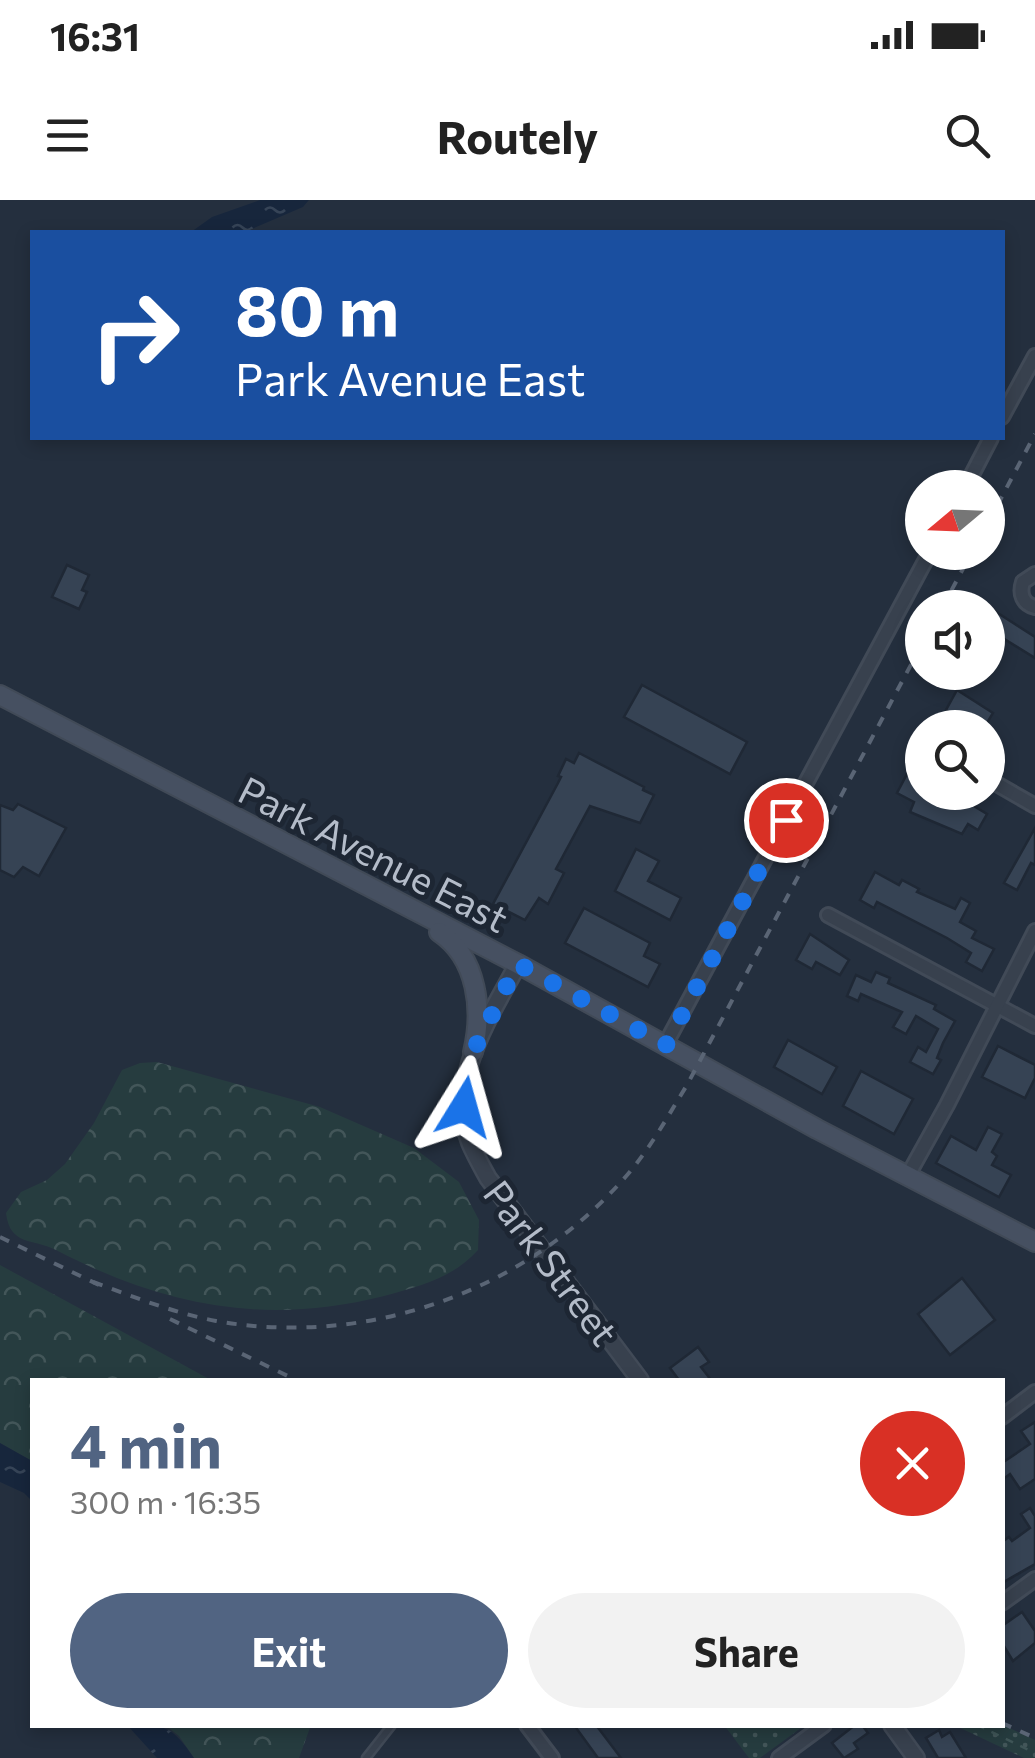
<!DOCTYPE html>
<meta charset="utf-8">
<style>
body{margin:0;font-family:Commissioner,sans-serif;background:#f2f2f2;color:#222;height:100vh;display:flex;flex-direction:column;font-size:38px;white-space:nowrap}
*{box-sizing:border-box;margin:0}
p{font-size:32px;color:#767676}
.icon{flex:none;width:55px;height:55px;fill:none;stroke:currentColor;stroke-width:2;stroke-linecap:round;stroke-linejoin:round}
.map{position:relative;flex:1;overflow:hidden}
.side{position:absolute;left:30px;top:1178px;width:975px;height:350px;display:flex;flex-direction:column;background:#fff;border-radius:0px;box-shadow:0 5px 15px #0003}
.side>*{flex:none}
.guide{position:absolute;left:30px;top:30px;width:975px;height:210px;border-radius:0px;box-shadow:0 5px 15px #0003;background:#1a4fa0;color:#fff;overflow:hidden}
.needle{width:65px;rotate:251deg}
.buttons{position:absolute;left:905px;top:270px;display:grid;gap:20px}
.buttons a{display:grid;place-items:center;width:100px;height:100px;border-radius:50%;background:#fff;box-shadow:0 5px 15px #0003;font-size:50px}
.pin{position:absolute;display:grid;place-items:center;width:85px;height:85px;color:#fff;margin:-42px;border:5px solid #fff;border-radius:50%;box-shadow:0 2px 10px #0007}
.me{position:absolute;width:110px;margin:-55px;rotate:8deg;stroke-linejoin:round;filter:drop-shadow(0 0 8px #0008)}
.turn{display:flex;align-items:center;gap:35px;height:210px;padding:0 40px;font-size:45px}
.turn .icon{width:130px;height:130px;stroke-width:2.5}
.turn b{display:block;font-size:70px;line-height:85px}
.round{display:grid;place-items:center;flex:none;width:105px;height:105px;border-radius:52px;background:#f2f2f2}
.headline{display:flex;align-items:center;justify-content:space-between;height:170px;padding:0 40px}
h1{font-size:60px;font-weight:700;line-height:75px;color:#516482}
.action{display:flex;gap:20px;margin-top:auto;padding:20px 40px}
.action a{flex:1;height:115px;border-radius:60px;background:#516482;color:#fff;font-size:40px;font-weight:700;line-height:115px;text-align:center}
.action a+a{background:#f2f2f2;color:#222}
.status{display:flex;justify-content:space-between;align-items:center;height:70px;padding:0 50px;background:#fff;direction:ltr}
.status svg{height:28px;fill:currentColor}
header{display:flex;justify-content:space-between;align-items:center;height:130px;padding:0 40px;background:#fff;font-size:45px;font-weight:700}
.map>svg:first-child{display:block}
.green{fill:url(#green-dots)}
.forest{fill:url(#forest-crowns)}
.water{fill:url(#water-ripples)}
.building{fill:#364354;stroke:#1f2835;stroke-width:2.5}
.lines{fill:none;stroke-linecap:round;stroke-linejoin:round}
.service-casing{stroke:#414a57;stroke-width:11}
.minor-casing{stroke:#414a57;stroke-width:18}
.tertiary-casing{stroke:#414a57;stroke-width:20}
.secondary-casing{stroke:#414a57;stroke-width:22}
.path{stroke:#3f5557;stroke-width:2.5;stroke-dasharray:8 8;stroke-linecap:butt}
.service{stroke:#38414e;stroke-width:6}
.minor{stroke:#38414e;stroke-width:12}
.tertiary{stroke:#38414e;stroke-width:15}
.secondary{stroke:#465061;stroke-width:18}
.rail{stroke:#5a6575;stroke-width:4;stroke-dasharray:10 10;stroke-linecap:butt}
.route{stroke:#1a73e8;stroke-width:18;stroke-dasharray:0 32.4}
.labels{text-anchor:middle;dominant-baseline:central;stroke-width:10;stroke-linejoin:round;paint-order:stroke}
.street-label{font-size:38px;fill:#b4bcc9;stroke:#1d2633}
</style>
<div class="status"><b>16:31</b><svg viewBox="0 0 49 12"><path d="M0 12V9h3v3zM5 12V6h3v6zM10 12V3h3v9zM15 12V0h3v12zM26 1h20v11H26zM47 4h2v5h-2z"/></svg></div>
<header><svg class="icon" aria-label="menu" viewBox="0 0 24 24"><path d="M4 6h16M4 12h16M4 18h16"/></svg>Routely<svg class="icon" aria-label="search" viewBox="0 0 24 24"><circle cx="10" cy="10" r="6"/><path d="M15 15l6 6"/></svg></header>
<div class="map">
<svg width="1035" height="1558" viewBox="0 0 1035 1558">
<defs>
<pattern id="green-dots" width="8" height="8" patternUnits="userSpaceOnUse" patternTransform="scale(2.5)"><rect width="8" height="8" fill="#263c3f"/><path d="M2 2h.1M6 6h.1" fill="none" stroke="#435659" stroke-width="1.8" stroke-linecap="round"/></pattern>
<pattern id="forest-crowns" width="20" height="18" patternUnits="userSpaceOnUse" patternTransform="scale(2.5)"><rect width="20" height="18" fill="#263c3f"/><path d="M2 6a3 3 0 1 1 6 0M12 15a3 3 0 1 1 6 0" fill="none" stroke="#435659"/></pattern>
<pattern id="water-ripples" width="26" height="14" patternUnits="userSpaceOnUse" patternTransform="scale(2.5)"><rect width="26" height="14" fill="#17263c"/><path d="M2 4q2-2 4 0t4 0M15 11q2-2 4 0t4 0" fill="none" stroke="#364457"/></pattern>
</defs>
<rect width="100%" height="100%" fill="#242f3e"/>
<g class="green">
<polygon points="724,1525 805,1525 760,1558 749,1558"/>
<polygon points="954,1525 1003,1525 1035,1540 1035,1558 1024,1558"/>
</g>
<g class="forest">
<path d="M157,862L320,907L414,948L459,982L479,1020L478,1050C453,1078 420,1086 384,1096C264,1126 164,1106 56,1050C32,1038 10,1046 6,1013L21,992L47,980L65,964L94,923L122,870L140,863Z"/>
<polygon points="0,1065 211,1180 32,1180 32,1261 0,1243"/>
<polygon points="165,1525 311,1525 299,1558 194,1558 179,1536"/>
</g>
<g class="water">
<polygon points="260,0 309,0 303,7 245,32 191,32 212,17"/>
<polygon points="0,1243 32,1261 32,1301 24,1293 0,1282"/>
<path d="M127,1525C166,1525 171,1525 194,1558H157Z"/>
</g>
<g class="building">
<polygon points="67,365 89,375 82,390 87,392 79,409 52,397"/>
<polygon points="993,410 1035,437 1035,458 1001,437 988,458 988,419"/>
<polygon points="642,485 747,542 730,574 624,517"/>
<polygon points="957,490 993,513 984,528 965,528 969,522 946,510"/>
<polygon points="579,553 644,587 643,590 654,595 640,623 590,606 556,669 564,673 548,704 539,698 525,720 493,704 558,583 561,577 558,576 566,559 574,563"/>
<polygon points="907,574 920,581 917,588 922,592 948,602 952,593 987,614 978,630 968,624 962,634 910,612 914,602 897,593"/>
<polygon points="18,604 66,628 39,676 23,667 14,677 0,670 0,605 13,610"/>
<polygon points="1035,628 1035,665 1031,663 1017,690 1004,683"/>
<polygon points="636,649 659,661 648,681 681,698 670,720 615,691"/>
<polygon points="875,672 899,685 902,680 919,689 917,692 955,709 961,698 970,703 960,722 976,731 972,738 994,749 982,771 966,762 971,753 947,738 877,702 874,708 860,700"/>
<polygon points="584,708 650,743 644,756 660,764 648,787 565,743"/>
<polygon points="810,734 849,760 840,775 816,762 812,769 796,760"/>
<polygon points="876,772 890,778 888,783 936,805 934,809 955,821 943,843 937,858 941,860 933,874 910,862 918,847 926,852 938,829 916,816 906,834 893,827 902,812 861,794 858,801 847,796 856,775 871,782"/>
<polygon points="788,840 837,867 822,894 774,867"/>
<polygon points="998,846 1035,865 1035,878 1025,898 982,877"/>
<polygon points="861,871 913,899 894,934 843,906"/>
<polygon points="988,927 1002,934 992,952 997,956 992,965 1011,975 999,997 936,963 951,936 976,950"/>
<polygon points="962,1078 995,1120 950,1155 918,1114"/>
<polygon points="698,1147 709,1162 701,1167 711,1180 679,1180 670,1168"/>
<polygon points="1035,1222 1035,1279 1020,1289 1010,1274 1002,1280 1002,1263 1030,1244 1021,1231"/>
<polygon points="1030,1308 1035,1316 1035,1364 1002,1383 1002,1342 1009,1337 1012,1341 1030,1328 1021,1314"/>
<polygon points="1022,1412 1035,1431 1035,1443 1013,1461 1002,1443 1002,1426"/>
<polygon points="574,1525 596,1525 621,1558 598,1558"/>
<polygon points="855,1525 862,1525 868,1533 854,1543 858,1549 844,1558 832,1543"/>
<polygon points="939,1530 942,1537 950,1532 966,1558 938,1558 926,1538"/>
</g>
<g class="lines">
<defs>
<polyline id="service" points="366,1558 392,1525"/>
<g id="minor">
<polyline points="1002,217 1035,156"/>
<polyline points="965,288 991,238"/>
<path d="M1035,374L1023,382C1019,394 1023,404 1035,407"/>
<polyline points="921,542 922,543"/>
<polyline points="988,579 1035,606"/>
<polyline points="828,715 1035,826"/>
<polyline points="665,845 930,352"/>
<polyline points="907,977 947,905 1035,731"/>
<polyline points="1002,1217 1035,1192"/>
<polyline points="1002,1403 1035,1379"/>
<polyline points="527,1525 552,1558"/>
<polyline points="779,1558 824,1525"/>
</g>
<g id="tertiary">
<path d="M518,764C490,817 446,880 470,943C475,955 482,967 488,978L640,1180"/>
<polyline points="892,1525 916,1558"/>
</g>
<g id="secondary">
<polyline points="0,495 518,764 817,929 1035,1042"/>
<path d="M439,732C478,758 483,811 473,852"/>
</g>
</defs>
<use href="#service" class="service-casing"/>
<use href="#minor" class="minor-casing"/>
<use href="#tertiary" class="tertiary-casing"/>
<use href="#secondary" class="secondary-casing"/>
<polyline class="path" points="977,1525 1035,1553"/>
<use href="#service" class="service"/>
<use href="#minor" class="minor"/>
<use href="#tertiary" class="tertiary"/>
<use href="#secondary" class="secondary"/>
<g class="rail">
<polyline points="988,323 1035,234"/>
<polyline points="942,408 972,352"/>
<polyline points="0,1037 103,1087"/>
<path d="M93,1082C134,1097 174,1113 216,1121C369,1148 527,1091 628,974C651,947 668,916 687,885L922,444"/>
<polyline points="170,1119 296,1180"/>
<polyline points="1002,1523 1035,1538"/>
</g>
</g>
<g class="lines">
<polyline class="route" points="464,907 473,852 518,764 666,845 786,620"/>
</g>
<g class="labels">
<g class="street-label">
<text transform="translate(374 653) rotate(27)">Park Avenue East</text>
<text transform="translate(552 1062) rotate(53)">Park Street</text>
</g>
</g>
</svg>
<div class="buttons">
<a><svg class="needle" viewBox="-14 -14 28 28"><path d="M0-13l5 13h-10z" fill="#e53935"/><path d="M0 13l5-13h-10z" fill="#767676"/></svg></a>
<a><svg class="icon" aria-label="sound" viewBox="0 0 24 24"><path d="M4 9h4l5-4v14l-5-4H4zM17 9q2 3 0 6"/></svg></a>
<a><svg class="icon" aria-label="search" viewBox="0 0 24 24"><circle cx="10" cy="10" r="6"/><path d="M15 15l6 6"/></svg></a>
</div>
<div class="pin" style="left:786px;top:620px;background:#d93025"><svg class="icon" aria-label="arrive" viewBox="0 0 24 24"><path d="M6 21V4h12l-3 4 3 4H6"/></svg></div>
<svg class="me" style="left:464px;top:907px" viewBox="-20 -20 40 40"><path d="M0-17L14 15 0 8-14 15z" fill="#1a73e8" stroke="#fff" stroke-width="4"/></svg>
<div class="guide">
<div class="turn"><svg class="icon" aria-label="right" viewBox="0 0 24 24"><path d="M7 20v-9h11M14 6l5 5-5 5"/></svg><div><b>80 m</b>Park Avenue East</div></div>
</div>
<section class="side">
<div class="headline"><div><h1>4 min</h1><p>300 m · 16:35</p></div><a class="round" style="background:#d93025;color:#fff"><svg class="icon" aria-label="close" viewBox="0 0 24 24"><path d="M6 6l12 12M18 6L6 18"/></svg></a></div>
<div class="action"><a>Exit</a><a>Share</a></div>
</section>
</div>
